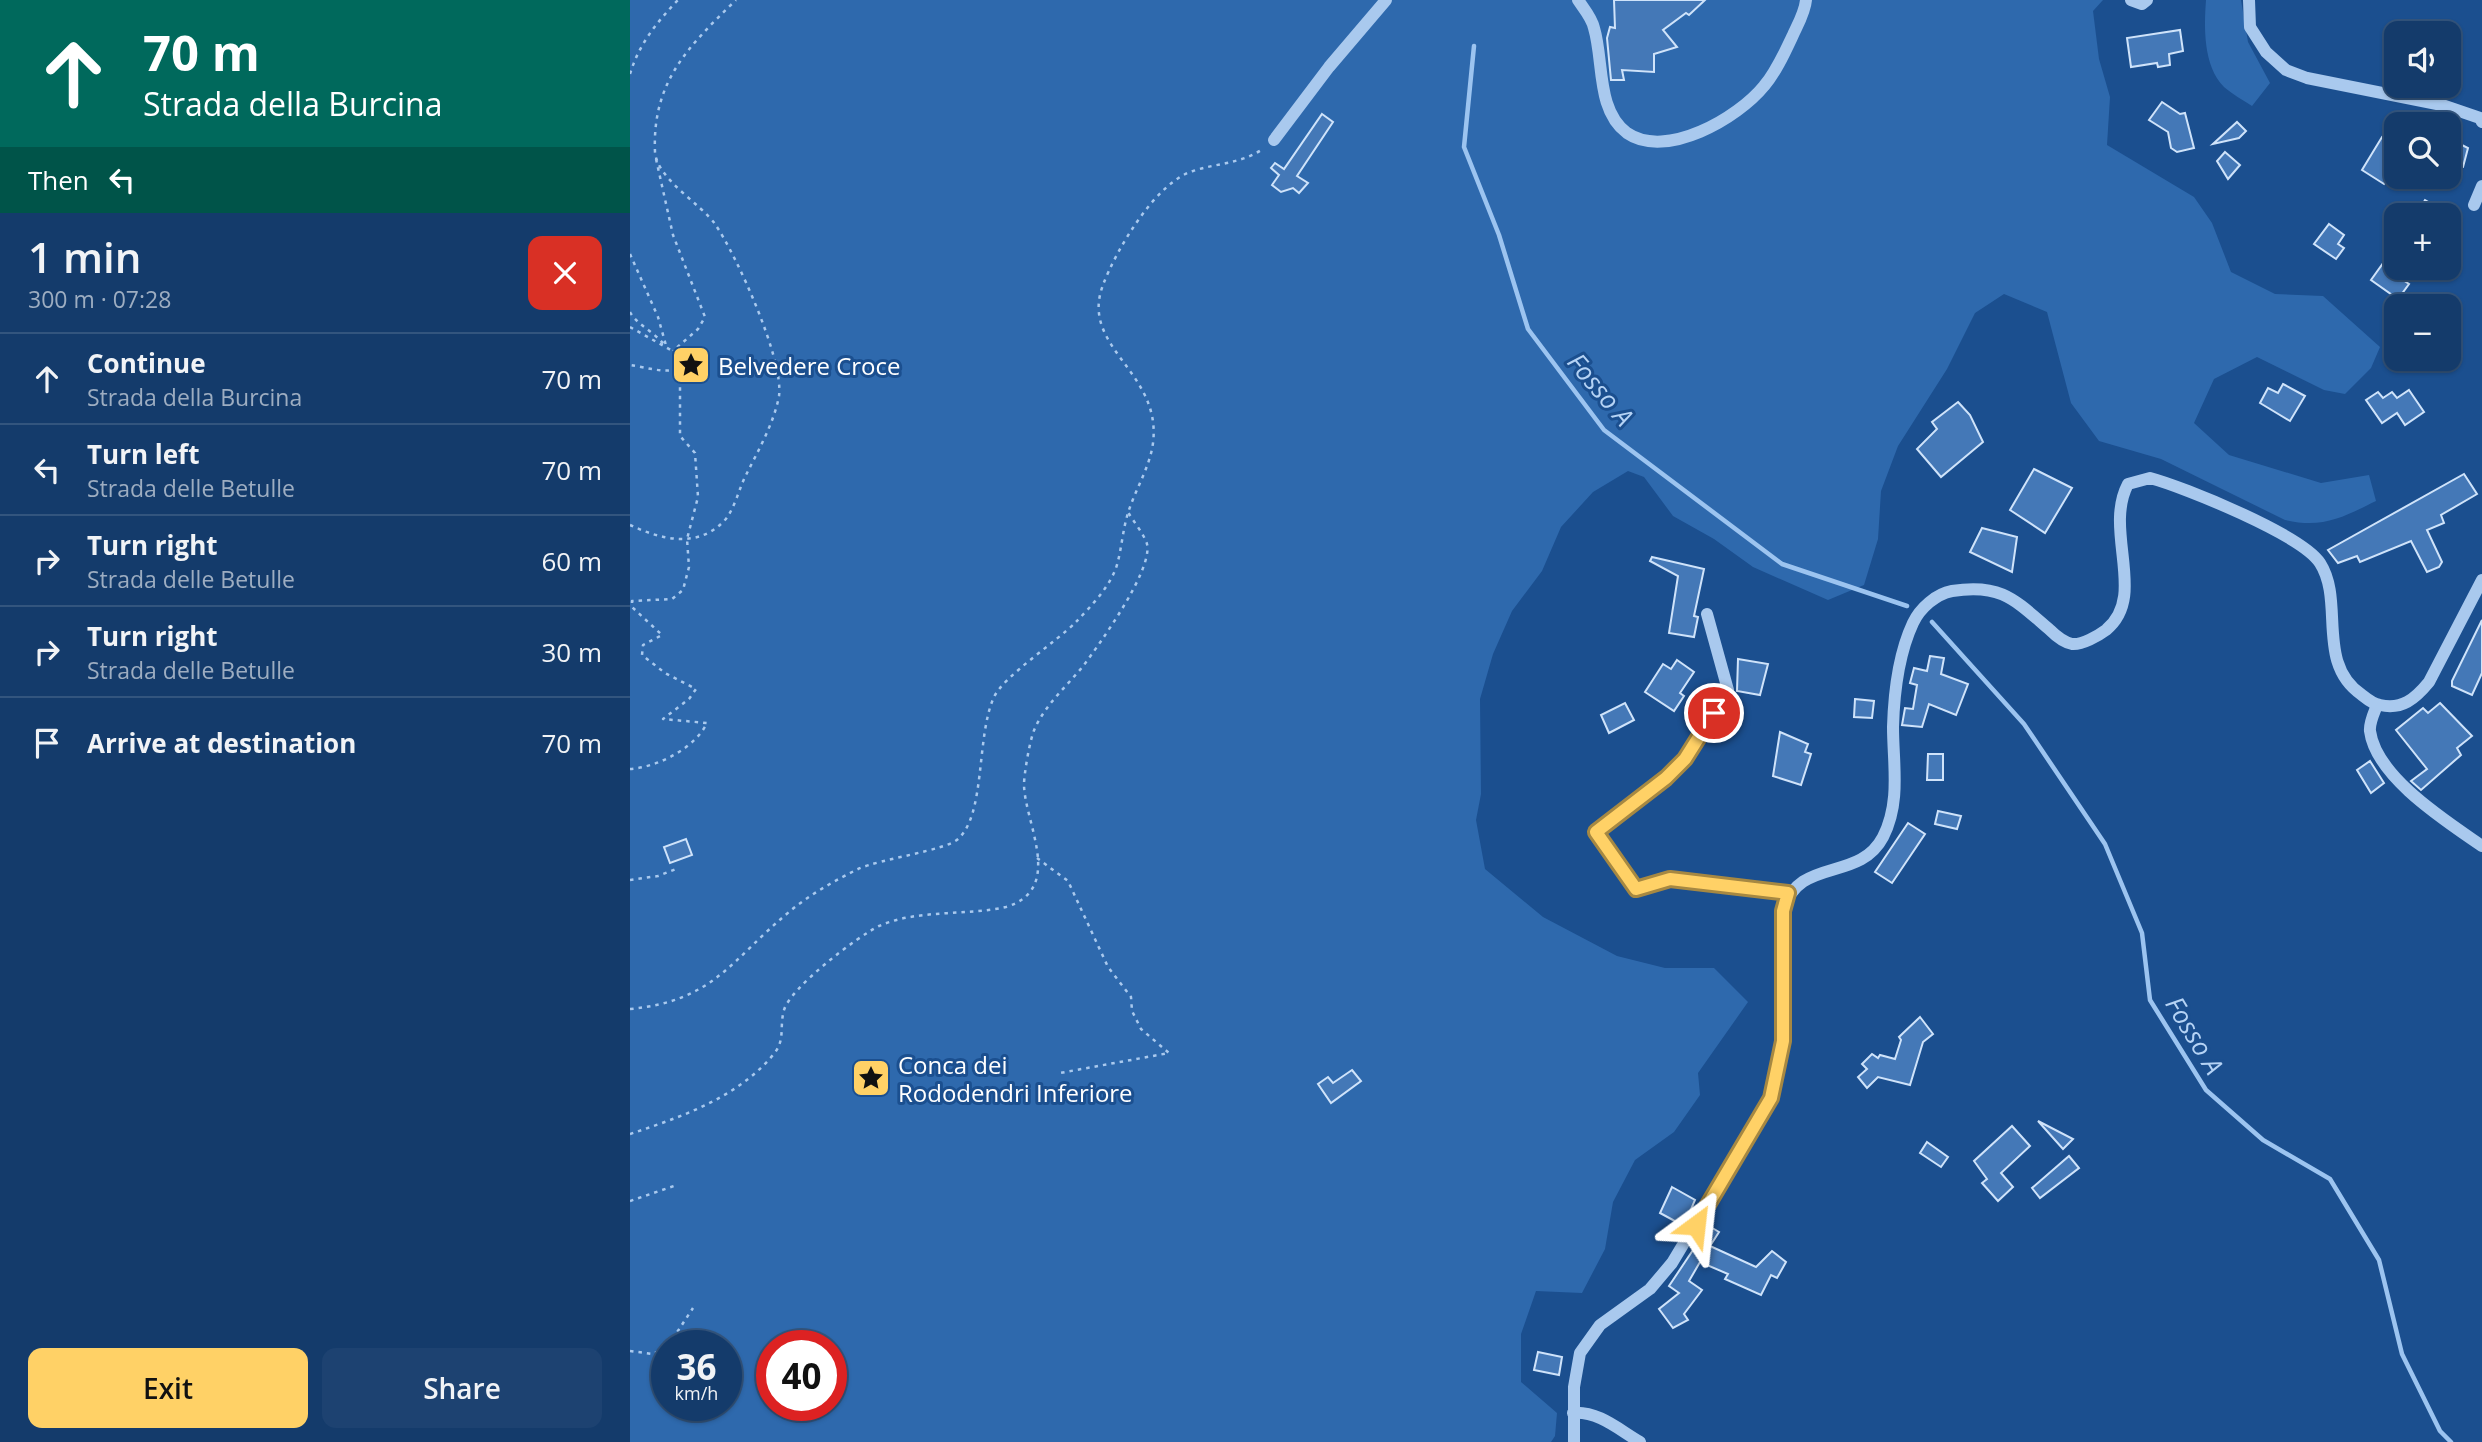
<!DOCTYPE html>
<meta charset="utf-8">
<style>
body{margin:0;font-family:"Open Sans",sans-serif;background:#1d4271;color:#f1f3f6;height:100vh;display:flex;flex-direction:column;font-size:26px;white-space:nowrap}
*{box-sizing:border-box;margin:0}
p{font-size:23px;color:#9dadc1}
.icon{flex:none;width:38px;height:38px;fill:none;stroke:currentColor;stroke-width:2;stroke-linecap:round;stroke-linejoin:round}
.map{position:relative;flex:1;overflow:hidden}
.panel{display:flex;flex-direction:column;background:#143b6b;width:630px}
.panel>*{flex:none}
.hud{background:#00695c;color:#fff;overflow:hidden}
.controls{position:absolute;left:1754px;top:21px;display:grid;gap:14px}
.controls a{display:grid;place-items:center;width:77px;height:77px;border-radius:14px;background:#143b6b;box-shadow:0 2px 5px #0004,0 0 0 2px #33557e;font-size:35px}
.speed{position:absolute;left:21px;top:1330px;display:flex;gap:14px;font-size:35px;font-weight:700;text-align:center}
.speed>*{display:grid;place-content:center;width:91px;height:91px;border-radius:50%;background:#143b6b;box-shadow:0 2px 5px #0004,0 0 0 2px #33557e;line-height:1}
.speed small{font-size:18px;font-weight:400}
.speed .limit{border:10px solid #d22;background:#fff;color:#111}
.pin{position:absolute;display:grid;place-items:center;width:60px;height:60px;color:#fff;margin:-30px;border:4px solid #fff;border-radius:50%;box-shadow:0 2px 7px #0007}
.me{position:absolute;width:77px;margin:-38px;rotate:30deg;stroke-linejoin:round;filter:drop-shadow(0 0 5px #0008)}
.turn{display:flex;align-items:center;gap:24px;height:147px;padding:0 28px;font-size:32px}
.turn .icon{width:91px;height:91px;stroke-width:2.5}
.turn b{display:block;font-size:49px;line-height:60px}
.then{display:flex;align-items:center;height:66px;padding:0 28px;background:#0003;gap:14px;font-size:26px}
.round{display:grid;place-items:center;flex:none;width:74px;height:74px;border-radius:14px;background:#1d4271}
.head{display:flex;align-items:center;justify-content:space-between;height:119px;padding:0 28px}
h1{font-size:42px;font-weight:600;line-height:52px}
.primary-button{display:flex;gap:14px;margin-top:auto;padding:14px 28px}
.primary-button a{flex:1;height:80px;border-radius:14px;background:#ffd166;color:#111;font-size:28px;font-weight:600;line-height:80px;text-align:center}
.primary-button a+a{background:#1d4271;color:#f1f3f6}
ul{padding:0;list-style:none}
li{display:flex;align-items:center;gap:21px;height:91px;padding:0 28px;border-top:2px solid #33557e}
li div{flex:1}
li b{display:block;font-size:26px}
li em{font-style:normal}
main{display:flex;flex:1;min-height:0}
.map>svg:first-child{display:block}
.green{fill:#2e69ad;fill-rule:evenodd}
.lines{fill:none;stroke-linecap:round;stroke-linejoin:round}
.stream{stroke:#9cc4f0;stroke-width:4.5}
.building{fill:#4478b7;stroke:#cfe3fa;stroke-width:2}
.path{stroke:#a9c9ee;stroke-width:2.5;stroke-dasharray:3.5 5;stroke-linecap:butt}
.minor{stroke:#a9c9ee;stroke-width:12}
.route-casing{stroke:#a68842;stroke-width:18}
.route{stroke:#ffd166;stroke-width:12}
.labels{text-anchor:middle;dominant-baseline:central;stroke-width:6;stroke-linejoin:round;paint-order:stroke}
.poi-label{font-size:24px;fill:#fff;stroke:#1b4f8f;text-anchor:start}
.water-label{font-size:26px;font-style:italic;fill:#b5d3f5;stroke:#1b4f8f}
</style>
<main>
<section class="panel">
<div class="hud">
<div class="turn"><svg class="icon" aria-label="ahead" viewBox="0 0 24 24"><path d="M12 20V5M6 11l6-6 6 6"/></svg><div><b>70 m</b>Strada della Burcina</div></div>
<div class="then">Then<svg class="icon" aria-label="left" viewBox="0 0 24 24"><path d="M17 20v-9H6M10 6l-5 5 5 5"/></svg></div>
</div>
<div class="head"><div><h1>1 min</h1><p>300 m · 07:28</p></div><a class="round" style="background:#d93025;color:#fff"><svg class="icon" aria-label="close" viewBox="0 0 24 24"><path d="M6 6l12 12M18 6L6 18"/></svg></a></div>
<ul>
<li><svg class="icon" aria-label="ahead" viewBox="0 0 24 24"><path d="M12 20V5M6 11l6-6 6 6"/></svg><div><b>Continue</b><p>Strada della Burcina</p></div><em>70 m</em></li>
<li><svg class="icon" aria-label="left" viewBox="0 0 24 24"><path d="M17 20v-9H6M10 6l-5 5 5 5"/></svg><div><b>Turn left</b><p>Strada delle Betulle</p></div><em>70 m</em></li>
<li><svg class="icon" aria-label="right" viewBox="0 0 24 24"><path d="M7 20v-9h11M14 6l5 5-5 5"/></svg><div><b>Turn right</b><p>Strada delle Betulle</p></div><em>60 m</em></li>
<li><svg class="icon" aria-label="right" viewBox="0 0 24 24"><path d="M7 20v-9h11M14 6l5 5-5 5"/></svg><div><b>Turn right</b><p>Strada delle Betulle</p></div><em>30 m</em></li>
<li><svg class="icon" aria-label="arrive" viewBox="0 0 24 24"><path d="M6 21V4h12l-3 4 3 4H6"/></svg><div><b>Arrive at destination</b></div><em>70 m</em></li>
</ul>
<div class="primary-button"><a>Exit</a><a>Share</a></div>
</section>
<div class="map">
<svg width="1852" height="1442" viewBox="0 0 1852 1442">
<rect width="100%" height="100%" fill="#1b4f8f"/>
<g class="green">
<path d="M0,0H1473L1463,11L1469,59L1480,97L1477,145L1564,197L1582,223L1601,272L1645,294L1693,296L1750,347L1741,368L1715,394L1694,390L1627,357L1584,379L1564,423L1599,455L1691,483L1739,475L1746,501C1713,517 1693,529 1655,520L1531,459L1469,441L1441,403L1417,312L1374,294L1345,313L1317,369L1268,446L1251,491L1248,539L1234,585L1198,600L1123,567L1084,539L1043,516L1014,477L998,471L963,492L931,527L912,571L882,611L863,654L850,699L851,794L846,820L855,869L913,917L987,956L1035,968H1084L1118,1002L1068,1073L1070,1095L1044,1132L1005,1160L983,1202L975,1249L952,1293L906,1291L891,1334V1382L927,1413L925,1436L921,1442H0ZM37,1346H96V1405H37ZM142,1346H201V1405H142Z"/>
<path d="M1576,0H1611L1618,42L1640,83L1622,106C1613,100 1602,94 1594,87C1573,66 1574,27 1576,0Z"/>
</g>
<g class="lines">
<g class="stream">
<polyline points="844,46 834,147 869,235 898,329 974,430 1152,564 1277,606"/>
<polyline points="1302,622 1394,724 1475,844 1512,933 1520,1000 1576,1090 1633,1140 1700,1179 1749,1260 1772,1354 1810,1431 1821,1442"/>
</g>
</g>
<g class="building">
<polygon points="984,0 1075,0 1059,15 1056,13 1033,30 1047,47 1024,54 1024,72 992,70 994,80 981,80 977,38 980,27 985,28"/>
<polygon points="1550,30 1553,51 1539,54 1540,65 1528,67 1527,63 1501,67 1497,38"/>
<polygon points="1532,102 1550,114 1555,113 1564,148 1547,152 1541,148 1538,132 1519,120"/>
<polygon points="692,114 703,122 667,176 678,183 669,193 663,188 651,192 642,185 649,175 641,168 645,163 654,169"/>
<polygon points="1607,122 1616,131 1609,138 1583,144"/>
<polygon points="1752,137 1766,145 1766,166 1754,184 1732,170"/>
<polygon points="1818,138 1838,148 1833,167 1818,172"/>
<polygon points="1595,152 1610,165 1598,179 1587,161"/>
<polygon points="1795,200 1821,215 1786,215"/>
<polygon points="1699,224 1714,235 1708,244 1714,248 1706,259 1684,244"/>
<polygon points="1766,245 1766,268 1774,272 1770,278 1779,284 1768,299 1741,280"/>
<polygon points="1653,384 1675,396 1660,421 1630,403 1638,388 1648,393"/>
<polygon points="1779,390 1794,412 1775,425 1767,413 1752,423 1736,400 1748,392 1753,398 1762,392 1767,398"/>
<polygon points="1328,402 1340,415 1353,442 1311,477 1287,449 1307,429 1302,422"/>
<polygon points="1404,469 1442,488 1415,533 1380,510"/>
<polygon points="1834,474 1847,494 1811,515 1814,523 1797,530 1812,562 1809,567 1797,572 1781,541 1730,562 1727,556 1708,563 1698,550"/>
<polygon points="1352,528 1387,537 1382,572 1340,552"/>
<polygon points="1022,557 1074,569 1064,616 1068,617 1064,637 1039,633 1048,576 1020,561"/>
<polygon points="1852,620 1852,673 1842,695 1822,686 1822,681"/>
<polygon points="1300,656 1314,658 1311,674 1338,684 1326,715 1299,704 1292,727 1272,725 1275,708 1283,709 1287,685 1280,683 1284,668 1297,671"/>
<polygon points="1108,659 1138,664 1130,695 1107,691"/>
<polygon points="1047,660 1064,672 1050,693 1054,696 1044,711 1015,692 1033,664 1041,669"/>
<polygon points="1225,699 1244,701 1242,718 1224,717"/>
<polygon points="995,703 1004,720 979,733 971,715"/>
<polygon points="1810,703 1842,736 1827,748 1831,755 1791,790 1781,781 1797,769 1766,730 1793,708 1798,713"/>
<polygon points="1150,732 1178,744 1175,752 1181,754 1171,785 1143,776"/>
<polygon points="1298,754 1313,754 1313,780 1297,780"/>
<polygon points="1740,761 1754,783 1741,793 1727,770"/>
<polygon points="1308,811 1331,816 1327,829 1305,824"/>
<polygon points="1278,823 1295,834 1262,883 1245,872"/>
<polygon points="56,839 62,855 40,863 34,847"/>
<polygon points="1290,1017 1303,1034 1293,1042 1280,1085 1248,1077 1237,1088 1228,1077 1237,1069 1232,1064 1242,1054 1248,1058 1250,1055 1265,1059 1271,1040 1269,1037"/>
<polygon points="722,1070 731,1081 701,1103 688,1084 698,1077 703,1083"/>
<polygon points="1408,1121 1443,1139 1433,1149"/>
<polygon points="1382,1126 1400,1146 1371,1173 1383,1187 1368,1201 1352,1183 1357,1179 1344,1161"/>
<polygon points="1297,1142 1318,1157 1311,1167 1290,1153"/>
<polygon points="1439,1156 1449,1168 1410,1198 1402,1188"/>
<polygon points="1042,1187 1065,1200 1054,1226 1030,1213"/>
<polygon points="1079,1226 1089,1232 1080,1246 1126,1267 1142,1251 1156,1262 1147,1278 1141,1275 1131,1295 1095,1279 1098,1274 1070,1262 1059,1281 1072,1290 1054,1314 1058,1320 1043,1328 1029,1309 1049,1293 1039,1286"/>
<polygon points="908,1352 932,1357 929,1375 904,1370"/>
</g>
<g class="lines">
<g class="path">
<path d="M0,74C9,44 27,22 48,0"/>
<polyline points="26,159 43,235 75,317 68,329 43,351"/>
<polyline points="0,254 28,317 37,349"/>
<path d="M0,312C7,325 25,332 35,346"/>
<path d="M0,327L48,354L55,364C42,377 17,367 0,365"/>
<path d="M0,525C30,539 66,549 93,522C104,512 109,488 116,475C128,451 144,423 149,396C154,360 107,256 85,224C71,204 27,179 25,152C22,81 59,46 106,0"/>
<path d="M0,769C28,767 65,748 77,723L33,719L59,699L66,689L35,673L12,655L13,645L32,635L2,607V601L42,599L53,590L59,567L57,539L68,497L65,453L50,436V369"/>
<polyline points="407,858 438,881 478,967 501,997 502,1011 511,1029 539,1053 430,1073"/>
<polyline points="0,880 28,876 46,869"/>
<path d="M0,1009C84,1001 101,960 159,912C179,895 204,881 228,869C250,859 317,850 328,839C356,814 346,736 364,697C374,676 426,642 446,622C461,606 483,584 488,561C492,545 493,529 498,513C505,490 520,467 523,443C532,371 449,348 473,285C486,250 526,182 563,171C587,163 610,164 633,149"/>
<path d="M0,1134C51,1117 107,1098 143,1055C156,1040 149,1028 154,1010C161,987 227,937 249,926C287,909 336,916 376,907C435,889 395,824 394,785C394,774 400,738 405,728C416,704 437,686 454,665C470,643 523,570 517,544C514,534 503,521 498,512"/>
<polyline points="0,1201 44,1186"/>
<polyline points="38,1346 63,1308"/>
<polyline points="0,1351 23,1354 37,1347"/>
</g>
<g class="minor">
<path d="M948,0C954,9 962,18 964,28C974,61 966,110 997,133C1036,160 1108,118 1134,86C1146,72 1155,52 1163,35C1168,24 1175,12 1176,0"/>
<polyline points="1501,0 1512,4 1517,0"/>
<polyline points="1619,0 1620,27 1636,52 1656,70 1677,78 1812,105 1850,118 1852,122"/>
<polyline points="644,140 699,67 756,0"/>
<polyline points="1844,205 1852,186"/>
<polyline points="1077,614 1098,690 1055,759 1036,778 966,832 1006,889 1040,879 1158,893"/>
<path d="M1747,705C1744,713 1739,723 1740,731C1746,777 1816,821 1852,846"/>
<path d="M943,1413C969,1411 989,1430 1010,1442"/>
<path d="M944,1442V1387L950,1353L970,1325L1020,1289L1042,1263L1141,1098L1153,1041V911C1168,856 1229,883 1253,837C1271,802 1263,764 1263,727C1264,692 1268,655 1283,623C1290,608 1306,594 1322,591C1371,583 1385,600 1420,630C1426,636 1433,642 1442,644C1452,645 1468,636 1476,630C1518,596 1473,531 1498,484L1520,478C1554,487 1672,535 1690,563C1715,602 1685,663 1732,695C1737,699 1743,704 1750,705C1772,710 1785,699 1799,682L1852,580"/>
</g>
</g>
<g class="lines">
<defs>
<polyline id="route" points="1066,1225 1141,1098 1153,1041 1153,911 1158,893 1040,879 1006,889 966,832 1036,778 1055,759 1084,713"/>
</defs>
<use href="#route" class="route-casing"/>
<use href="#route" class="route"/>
</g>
<defs>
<symbol id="sight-square" viewBox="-11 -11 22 22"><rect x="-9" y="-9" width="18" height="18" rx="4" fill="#ffd166" stroke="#1b4f8f"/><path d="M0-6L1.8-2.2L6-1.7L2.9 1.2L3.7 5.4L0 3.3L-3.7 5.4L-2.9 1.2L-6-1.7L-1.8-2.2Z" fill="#111"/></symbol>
</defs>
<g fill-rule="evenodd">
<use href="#sight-square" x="39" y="343" width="44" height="44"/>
<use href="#sight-square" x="219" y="1056" width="44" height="44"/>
</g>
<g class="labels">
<g class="poi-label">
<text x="88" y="365">Belvedere Croce</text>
<text x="268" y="1064">Conca dei<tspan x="268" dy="28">Rododendri Inferiore</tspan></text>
</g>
<g class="water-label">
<text transform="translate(971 389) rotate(50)">Fosso A</text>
<text transform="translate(1565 1035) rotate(59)">Fosso A</text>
</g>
</g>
</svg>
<div class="controls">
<a><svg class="icon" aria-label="sound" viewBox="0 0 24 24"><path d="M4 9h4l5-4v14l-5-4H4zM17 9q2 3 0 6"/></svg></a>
<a><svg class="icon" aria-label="search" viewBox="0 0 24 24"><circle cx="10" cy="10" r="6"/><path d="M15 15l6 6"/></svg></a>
<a>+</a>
<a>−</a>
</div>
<div class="speed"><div>36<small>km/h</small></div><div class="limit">40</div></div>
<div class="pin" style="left:1084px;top:713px;background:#d93025"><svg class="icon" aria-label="arrive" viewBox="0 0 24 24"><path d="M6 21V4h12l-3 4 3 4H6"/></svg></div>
<svg class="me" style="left:1066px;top:1225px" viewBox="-20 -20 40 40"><path d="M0-17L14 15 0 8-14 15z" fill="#ffd166" stroke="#fff" stroke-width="4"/></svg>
</div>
</main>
